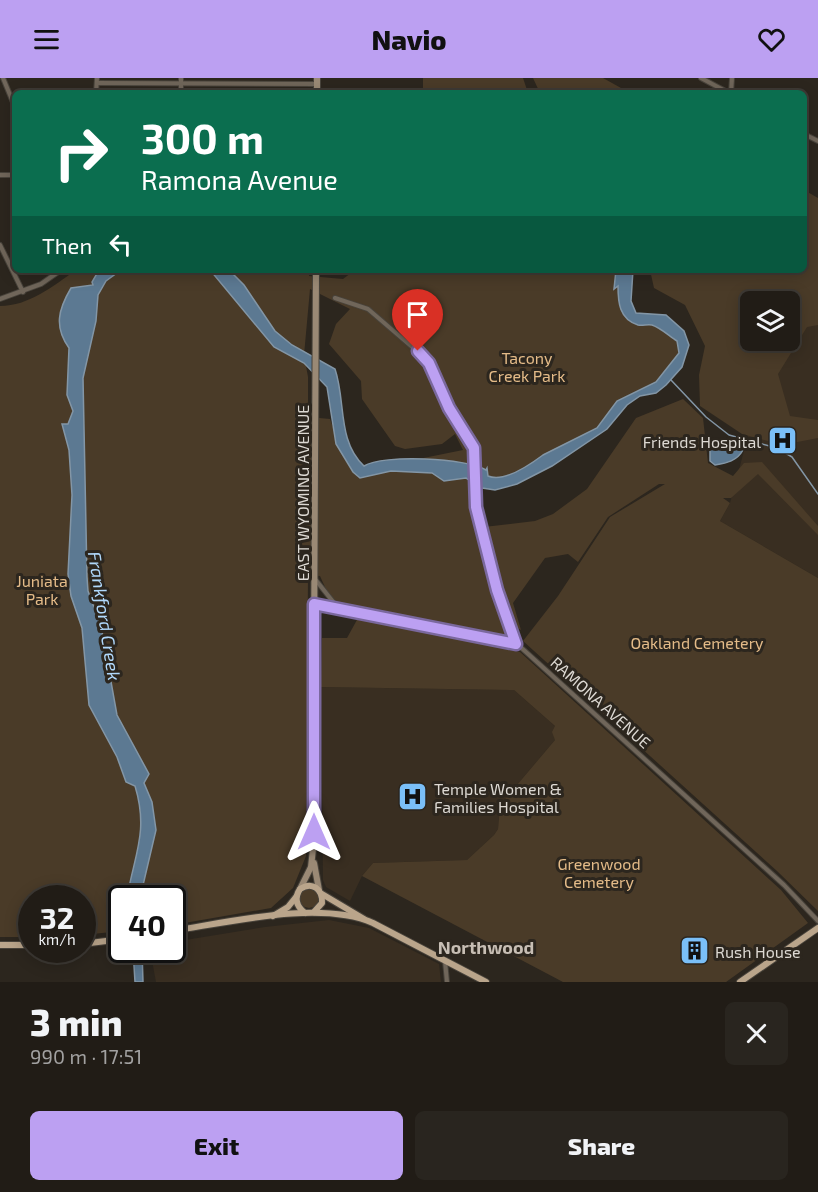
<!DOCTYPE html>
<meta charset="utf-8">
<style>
body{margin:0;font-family:"Exo 2",sans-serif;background:#29251f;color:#f1f3f6;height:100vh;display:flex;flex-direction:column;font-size:22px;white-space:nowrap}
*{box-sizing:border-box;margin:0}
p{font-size:20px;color:#a2a1a1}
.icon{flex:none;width:33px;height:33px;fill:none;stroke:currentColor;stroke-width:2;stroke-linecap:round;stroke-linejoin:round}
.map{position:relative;height:904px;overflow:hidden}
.drawer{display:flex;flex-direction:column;background:#211c16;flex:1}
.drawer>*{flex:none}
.banner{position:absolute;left:12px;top:12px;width:795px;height:183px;border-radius:9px;box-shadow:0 3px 15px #0003,0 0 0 2px #3e3a35;background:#0b6e4f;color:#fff;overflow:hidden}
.fabs{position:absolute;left:740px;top:213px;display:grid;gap:12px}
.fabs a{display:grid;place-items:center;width:60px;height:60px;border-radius:9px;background:#211c16;box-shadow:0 3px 15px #0003,0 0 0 2px #3e3a35;font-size:30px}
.speed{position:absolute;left:18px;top:807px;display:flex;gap:12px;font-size:30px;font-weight:700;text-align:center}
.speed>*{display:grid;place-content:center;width:78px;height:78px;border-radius:50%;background:#211c16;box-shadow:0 3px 15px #0003,0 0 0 2px #3e3a35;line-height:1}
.speed small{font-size:15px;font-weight:400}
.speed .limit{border:3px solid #111;border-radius:9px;background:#fff;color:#111}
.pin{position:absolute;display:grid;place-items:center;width:51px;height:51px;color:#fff;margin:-62px -26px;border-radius:50% 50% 50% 0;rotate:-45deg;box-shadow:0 0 6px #0007}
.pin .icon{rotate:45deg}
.me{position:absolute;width:66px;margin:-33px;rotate:0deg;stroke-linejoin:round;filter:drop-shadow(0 0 4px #0008)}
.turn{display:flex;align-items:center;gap:21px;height:126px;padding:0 30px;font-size:27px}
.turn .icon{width:78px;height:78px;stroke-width:2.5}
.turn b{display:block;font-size:42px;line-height:51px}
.then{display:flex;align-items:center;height:57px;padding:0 30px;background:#0003;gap:12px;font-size:22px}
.round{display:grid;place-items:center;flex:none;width:63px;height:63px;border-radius:9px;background:#29251f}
.overview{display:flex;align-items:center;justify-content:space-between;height:102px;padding:0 30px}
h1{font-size:36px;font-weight:800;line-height:45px}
.primary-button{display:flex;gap:12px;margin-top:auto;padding:12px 30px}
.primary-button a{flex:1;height:69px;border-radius:9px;background:#bca0f2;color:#111;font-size:24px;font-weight:800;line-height:69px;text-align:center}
.primary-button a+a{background:#29251f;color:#f1f3f6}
header{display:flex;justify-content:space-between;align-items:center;height:78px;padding:0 30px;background:#bca0f2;color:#111;font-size:27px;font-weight:800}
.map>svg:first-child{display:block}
.built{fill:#392e21}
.green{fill:#4a3b28;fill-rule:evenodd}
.water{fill:#5c7992;stroke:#8396a6;stroke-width:1.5}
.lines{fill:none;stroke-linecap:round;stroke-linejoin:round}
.stream{stroke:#8396a6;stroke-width:1.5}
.street-casing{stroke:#48433b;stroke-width:6}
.secondary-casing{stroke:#48433b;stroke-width:8}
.primary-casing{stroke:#48433b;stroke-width:8}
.street{stroke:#70665a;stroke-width:4}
.secondary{stroke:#9a8975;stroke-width:6}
.primary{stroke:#baa58b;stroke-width:6}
.route-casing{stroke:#7a689d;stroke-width:15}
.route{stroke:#bca0f2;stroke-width:10}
.labels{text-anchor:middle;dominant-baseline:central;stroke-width:6;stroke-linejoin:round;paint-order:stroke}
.park-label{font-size:16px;fill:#e4bb88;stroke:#2c261e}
.poi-label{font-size:16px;fill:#ddd9d3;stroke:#2c261e;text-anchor:start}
.street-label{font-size:16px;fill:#ddd9d3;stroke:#2c261e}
.water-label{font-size:18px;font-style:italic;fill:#b0d8fb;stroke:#2c261e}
.neighbourhood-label{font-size:18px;font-weight:bold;fill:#c7beb4;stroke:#2c261e}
</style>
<header><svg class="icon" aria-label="menu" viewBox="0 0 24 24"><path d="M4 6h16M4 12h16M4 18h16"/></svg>Navio<svg class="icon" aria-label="heart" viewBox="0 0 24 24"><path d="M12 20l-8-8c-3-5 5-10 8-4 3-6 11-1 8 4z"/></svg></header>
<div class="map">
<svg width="818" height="904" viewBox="0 0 818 904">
<rect width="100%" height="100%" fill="#2c261e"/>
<g class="built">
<polygon points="818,240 818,500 720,443 730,425 763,302 805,247"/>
<polygon points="321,609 514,612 555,648 555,662 500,727 498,751 494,757 467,782 373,785 362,798 350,823 326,809 323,802"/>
<polygon points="329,842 369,850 439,886 441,904 156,904 150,872 172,872 173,864 265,849"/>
</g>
<g class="green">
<polygon points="423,0 523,0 528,15 423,15"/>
<polygon points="533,0 603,0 630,15 540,15"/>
<path d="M804,112L818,120V247L807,249L778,296L790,338L818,342V360L787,366L768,363L742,356L700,328L699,297L705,268L685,227L654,210L650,192H804ZM750,224H789V262H750Z"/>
<path d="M76,192H309V198L343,201L355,192H627L633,242L675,248L685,268L676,294L631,321L606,349L494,409L469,410L478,459L508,560L338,528L330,520L320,498L308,497L306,778L293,810L271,830L173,847L172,820H122L121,853L83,857L82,820H32L31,859H0V228C29,228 53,208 76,192ZM310,211L350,231L336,246L329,266L361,303L362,321L395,368L405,371L442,366L455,356L463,372L364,392L337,360L330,341L308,339V299L304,277Z"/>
<polygon points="683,321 703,340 708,385 733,398 744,385 762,384 818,448 818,457 758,396 731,420 723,420 730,425 720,443 818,500 818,833 777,793 523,563 558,518 610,439 665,406 659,406 608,439 578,484 568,476 545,480 513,525 521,552 513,548 484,449 535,443 553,436 587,411 636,340"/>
<polygon points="358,540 520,574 781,812 808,845 726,904 563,904 362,798 373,785 467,782 494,757 498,751 500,727 555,662 552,654 555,648 514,612 321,609 322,560 347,560"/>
<circle cx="309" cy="820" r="10"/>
</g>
<g class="water">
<path d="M99,192H121L106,203L98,217L96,243L83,300L87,499L88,513L101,548L117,637L149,696L144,705L152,724L156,752L140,820H127C134,777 149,754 135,708L126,704L117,679L89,627L82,550L71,518L68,496L72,417L69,372L62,346H68L73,333L67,317L69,270C54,249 58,232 71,210L93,207L92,204Z"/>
<path d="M210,192L231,194L244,207L275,253L292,267L335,291C346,323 337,363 364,388C383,376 467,380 486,392L487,390L488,398C504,405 531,386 543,377L597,350L617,323L656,304L679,275L677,263C669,258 661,250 652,247C647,246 643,248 638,247C619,241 618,224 618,208L614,211L616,192H633L631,223L636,235L666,237L684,253L689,267L682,289L666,307L656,315L640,318L627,327L607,351L552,388L517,406L495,412L482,410L466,400L444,403L432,395L391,393L360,400L353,394L336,366L327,309L304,285L274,269Z"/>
<path d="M726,361L741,368L743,372C737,383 727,385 715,387L710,383V372L717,364Z"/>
<polygon points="133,872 142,872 143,904 135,904"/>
</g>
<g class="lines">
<polyline class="stream" points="671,302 706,339 729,357 777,370 792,379 818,416"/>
<defs>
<g id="street">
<polyline points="3,0 15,29"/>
<polyline points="701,0 729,15"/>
<polyline points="97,5 317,6"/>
<polyline points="96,15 97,0"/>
<polyline points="181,15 181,0"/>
<polyline points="731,15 732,0"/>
<polyline points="804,56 818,63"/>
<polyline points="0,97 15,97"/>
<polyline points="0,167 23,214"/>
<polyline points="335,220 368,231 418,274 429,285 449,330 474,370 475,429 497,512 516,565"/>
<polyline points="0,221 41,206 61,192"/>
<polyline points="315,501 338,530"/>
<polyline points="314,526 516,565 784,807 818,843"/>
<polyline points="445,883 447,904"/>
</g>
<g id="secondary">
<polyline points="317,0 317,15"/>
<polyline points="314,785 319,812"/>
<polyline points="300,811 311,789 313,771 316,192"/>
</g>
<g id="primary">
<polyline points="322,816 364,841"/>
<path d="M305,835C296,828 294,820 300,811C312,803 323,811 322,825L314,834"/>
<polyline points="273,838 288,829 296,819"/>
<path d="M172,853C230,844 320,822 373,845L486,904"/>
<polyline points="82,866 122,861"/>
<polyline points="0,867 32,867"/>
<polyline points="740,904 818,850"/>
</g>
</defs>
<use href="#street" class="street-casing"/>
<use href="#secondary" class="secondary-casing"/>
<use href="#primary" class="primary-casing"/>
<use href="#street" class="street"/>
<use href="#secondary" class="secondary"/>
<use href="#primary" class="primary"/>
</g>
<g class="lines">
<defs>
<polyline id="route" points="314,754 314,526 516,566 497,512 476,429 474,370 449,330 429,285 418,273"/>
</defs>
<use href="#route" class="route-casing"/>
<use href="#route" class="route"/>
</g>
<defs>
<symbol id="hospital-square" viewBox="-11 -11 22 22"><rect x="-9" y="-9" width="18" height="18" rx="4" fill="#7abff8" stroke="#2c261e"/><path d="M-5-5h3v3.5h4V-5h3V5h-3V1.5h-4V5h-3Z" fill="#111"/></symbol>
<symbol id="building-square" viewBox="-11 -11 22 22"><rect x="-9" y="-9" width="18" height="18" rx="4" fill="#7abff8" stroke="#2c261e"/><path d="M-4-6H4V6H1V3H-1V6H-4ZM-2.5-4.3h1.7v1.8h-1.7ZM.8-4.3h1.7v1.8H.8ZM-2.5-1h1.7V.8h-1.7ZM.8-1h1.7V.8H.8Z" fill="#111"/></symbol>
</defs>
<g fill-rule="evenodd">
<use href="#hospital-square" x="766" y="346" width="33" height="33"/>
<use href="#hospital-square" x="396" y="702" width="33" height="33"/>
<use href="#building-square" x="678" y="856" width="33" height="33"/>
</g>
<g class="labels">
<g class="park-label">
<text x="527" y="279">Tacony<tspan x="527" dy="18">Creek Park</tspan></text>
<text x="42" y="502">Juniata<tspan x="42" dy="18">Park</tspan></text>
<text x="697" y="564">Oakland Cemetery</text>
<text x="599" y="785">Greenwood<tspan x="599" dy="18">Cemetery</tspan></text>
</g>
<g class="poi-label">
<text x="761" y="363" text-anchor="end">Friends Hospital</text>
<text x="434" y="710">Temple Women &amp;<tspan x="434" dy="18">Families Hospital</tspan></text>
<text x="715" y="873">Rush House</text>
</g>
<g class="street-label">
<text transform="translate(302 415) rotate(-90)">EAST WYOMING AVENUE</text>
<text transform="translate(601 624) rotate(42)">RAMONA AVENUE</text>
</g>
<g class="water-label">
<text transform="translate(105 538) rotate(81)">Frankford Creek</text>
</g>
<g class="neighbourhood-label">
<text x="486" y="869">Northwood</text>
</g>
</g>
</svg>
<div class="fabs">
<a><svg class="icon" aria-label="layers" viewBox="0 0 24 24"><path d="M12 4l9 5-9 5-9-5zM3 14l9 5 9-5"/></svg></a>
</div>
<div class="speed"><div>32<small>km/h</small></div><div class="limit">40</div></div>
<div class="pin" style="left:418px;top:273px;background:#d93025"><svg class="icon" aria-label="arrive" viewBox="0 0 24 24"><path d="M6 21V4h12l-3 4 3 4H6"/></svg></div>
<svg class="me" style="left:314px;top:754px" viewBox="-20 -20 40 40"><path d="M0-17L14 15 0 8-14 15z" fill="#bca0f2" stroke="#fff" stroke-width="4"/></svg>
<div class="banner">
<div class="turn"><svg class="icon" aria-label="right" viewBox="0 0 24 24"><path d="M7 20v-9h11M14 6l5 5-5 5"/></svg><div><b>300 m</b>Ramona Avenue</div></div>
<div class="then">Then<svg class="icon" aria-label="left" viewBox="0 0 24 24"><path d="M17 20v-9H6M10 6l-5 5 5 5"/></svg></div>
</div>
</div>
<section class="drawer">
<div class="overview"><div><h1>3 min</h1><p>990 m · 17:51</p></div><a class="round"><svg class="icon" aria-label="close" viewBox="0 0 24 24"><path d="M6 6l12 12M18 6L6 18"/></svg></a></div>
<div class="primary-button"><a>Exit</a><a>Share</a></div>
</section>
